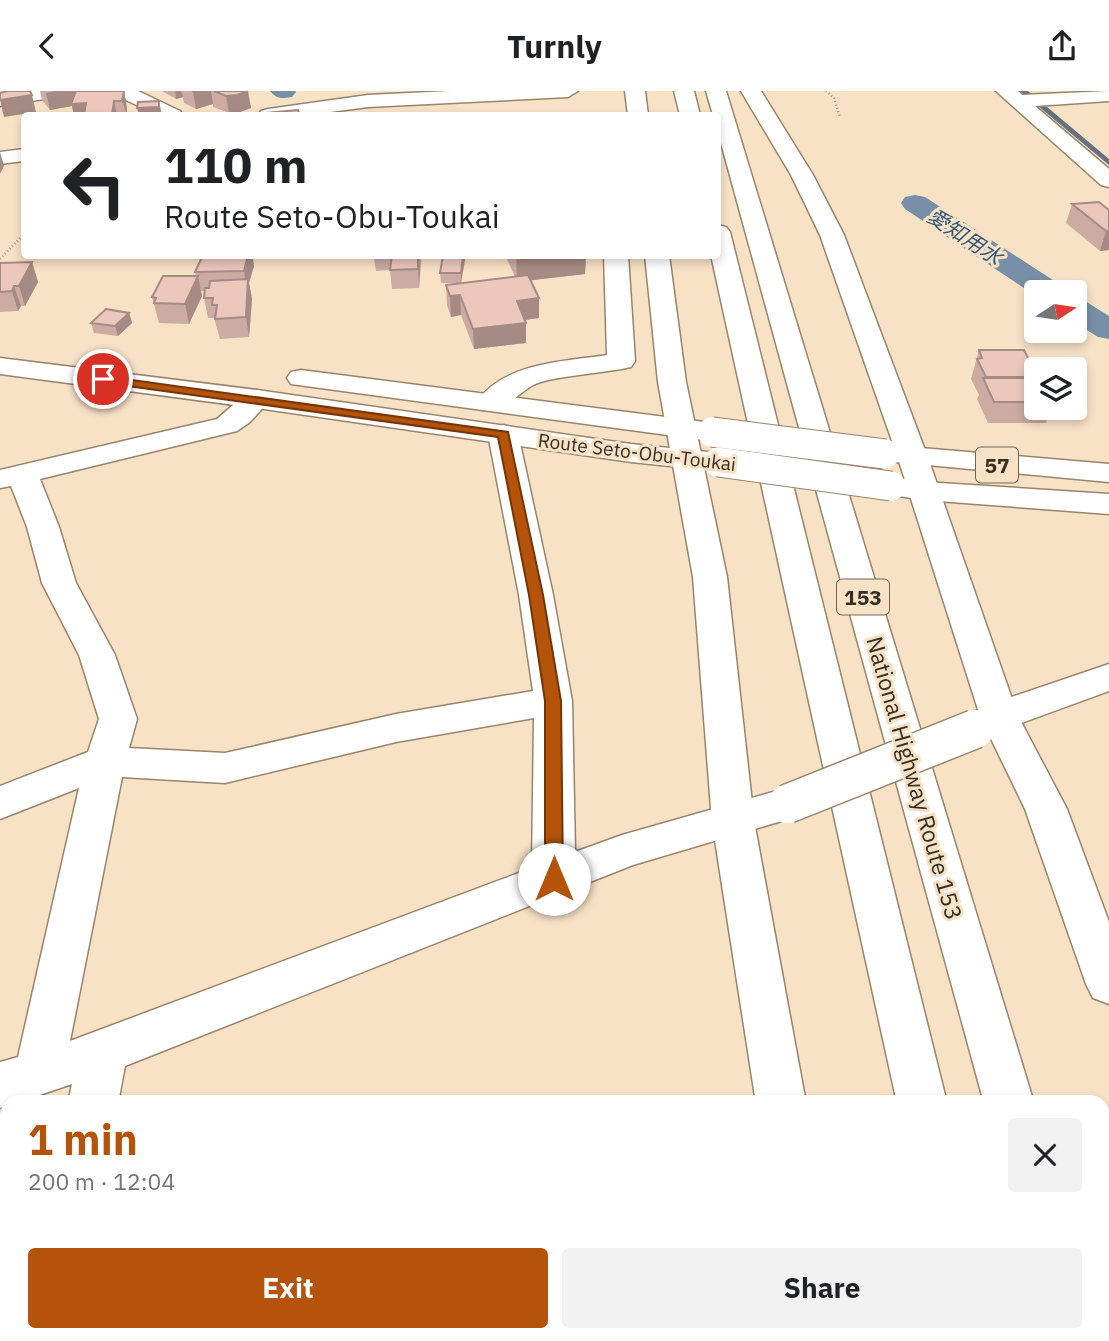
<!DOCTYPE html>
<meta charset="utf-8">
<style>
body{margin:0;font-family:"IBM Plex Sans","Noto Sans JP",sans-serif;background:#f2f2f2;color:#202124;height:100vh;display:flex;flex-direction:column;font-size:26px;white-space:nowrap}
*{box-sizing:border-box;margin:0}
p{font-size:23px;color:#757577}
.icon{flex:none;width:38px;height:38px;fill:none;stroke:currentColor;stroke-width:2;stroke-linecap:round;stroke-linejoin:round}
.map{position:relative;flex:1;overflow:hidden}
.panel{position:absolute;left:0px;top:1004px;width:1110px;height:247px;display:flex;flex-direction:column;background:#fff;border-radius:21px 21px 0 0;box-shadow:0 4px 10px #0003}
.panel>*{flex:none}
.banner{position:absolute;left:21px;top:21px;width:700px;height:147px;border-radius:7px;box-shadow:0 4px 10px #0003;background:#fff;color:#202124;overflow:hidden}
.needle{width:46px;rotate:78deg}
.tools{position:absolute;left:1024px;top:189px;display:grid;gap:14px}
.tools a{display:grid;place-items:center;width:63px;height:63px;border-radius:7px;background:#fff;box-shadow:0 4px 10px #0003;font-size:35px}
.pin{position:absolute;display:grid;place-items:center;width:60px;height:60px;color:#fff;margin:-30px;border:4px solid #fff;border-radius:50%;box-shadow:0 2px 7px #0007}
.me{position:absolute;width:77px;margin:-38px;rotate:0deg;stroke-linejoin:round;filter:drop-shadow(0 0 5px #0008)}
.turn{display:flex;align-items:center;gap:24px;height:147px;padding:0 28px;font-size:32px}
.turn .icon{width:91px;height:91px;stroke-width:2.5}
.turn b{display:block;font-size:49px;line-height:60px}
.round{display:grid;place-items:center;flex:none;width:74px;height:74px;border-radius:7px;background:#f2f2f2}
.summary{display:flex;align-items:center;justify-content:space-between;height:119px;padding:0 28px}
h1{font-size:42px;font-weight:700;line-height:52px;color:#b45309}
.action{display:flex;gap:14px;margin-top:auto;padding:14px 28px}
.action a{flex:1;height:80px;border-radius:7px;background:#b45309;color:#fff;font-size:28px;font-weight:700;line-height:80px;text-align:center}
.action a+a{background:#f2f2f2;color:#202124}
header{display:flex;justify-content:space-between;align-items:center;height:91px;padding:0 28px;background:#fff;font-size:32px;font-weight:700}
.map>svg:first-child{display:block}
.lines{fill:none;stroke-linecap:round;stroke-linejoin:round}
.stream{fill:#647280;fill-rule:evenodd}
.canal{fill:#788fa8;fill-rule:evenodd}
.minor-casing{stroke:#98846a;stroke-width:3}
.major-casing{stroke:#98846a;stroke-width:3}
.highway-casing{stroke:#98846a;stroke-width:3}
.path{stroke:#a69681;stroke-width:2.5;stroke-dasharray:1 2.5;stroke-linecap:butt}
.minor{fill:#fff;fill-rule:evenodd}
.major{fill:#fff;fill-rule:evenodd}
.highway{fill:#fff;fill-rule:evenodd}
.minor-bridge-casing{stroke:#98846a;stroke-width:41;stroke-linecap:butt}
.major-bridge-casing{stroke:#98846a;stroke-width:31;stroke-linecap:butt}
.minor-bridge{stroke:#fff;stroke-width:38}
.major-bridge{stroke:#fff;stroke-width:29}
.wall{fill:#cbaba2}
.shaded-wall{fill:#a58b84}
.building{fill:#ecc7bc;stroke:#a58b84;stroke-width:2}
.route{fill:#b45309;stroke:#753606;stroke-width:2}
.labels{text-anchor:middle;dominant-baseline:central;stroke-width:6;stroke-linejoin:round;paint-order:stroke}
.far-street-label{font-size:19px;fill:#362e23;stroke:#f8e2c6}
.far-water-label{font-size:21px;font-style:italic;fill:#32587d;stroke:#f8e2c6}
.shield{fill:#f8e2c6;stroke:#706454;stroke-width:2}
.shield-label{font-size:21px;font-weight:bold;fill:#362e23}
.street-label{font-size:23px;fill:#362e23;stroke:#f8e2c6}
</style>
<header><svg class="icon" aria-label="back" viewBox="0 0 24 24"><path d="M15 5l-7 7 7 7"/></svg>Turnly<svg class="icon" aria-label="share" viewBox="0 0 24 24"><path d="M12 15V3M7 8l5-5 5 5M5 13v7h14v-7"/></svg></header>
<div class="map">
<svg width="1109" height="1250" viewBox="0 0 1109 1250">
<rect width="100%" height="100%" fill="#f8e2c6"/>
<g class="lines">
<polygon class="stream" points="1020,0 1028,0 1109,68 1109,74"/>
<g class="canal">
<path d="M270,0H295L296,1L292,6C283,8 276,8 270,0Z"/>
<polygon points="915,104 925,106 1062,195 1066,201 1036,201 1036,205 905,118 901,112 905,106"/>
<polygon points="1074,208 1085,210 1109,225 1109,248 1098,246 1074,231"/>
</g>
<defs>
<g id="minor">
<polygon points="20,0 67,0 57,6 0,15 0,3"/>
<polygon points="112,0 138,0 180,20 183,24 158,24 115,4"/>
<polygon points="450,0 578,0 568,6 368,16 307,24 258,24 261,20 268,18 368,4"/>
<polygon points="996,0 1018,0 1022,4 1109,0 1109,10 1035,15 1109,78 1109,96 1101,94"/>
<polygon points="24,58 24,70 0,73 0,61"/>
<path d="M604,164H628L635,270L631,276C607,282 550,285 533,294C514,305 503,324 480,318L476,312C504,271 563,271 607,264Z"/>
<path d="M257,299L267,302L271,308L250,331L237,340L40,388L59,436L76,492L115,564L137,628L129,657L225,662L396,623L533,600L519,504L488,343L492,337L503,334L514,337L518,343L553,504L572,610L575,761L622,744L787,697L802,702L808,713L802,724L633,774L125,975L118,1012H68L72,993L16,1012H7V1014L0,1017V971L18,966L79,697L0,728V695L88,661L99,628L79,564L42,492L27,436L11,395L0,397V379L217,328L247,302ZM534,627L532,777L70,950L122,686L225,692L396,651Z"/>
<polygon points="1109,573 1109,600 1013,635 975,652 961,648 956,638 961,628 985,615"/>
<polygon points="14,1244 72,1244 71,1250 13,1250"/>
</g>
<g id="major">
<polygon points="0,267 257,299 631,353 718,362 729,364 733,371 729,378 718,380 631,371 257,317 0,283"/>
<polygon points="301,279 712,332 723,335 727,341 723,347 712,350 291,293 287,287 291,281"/>
<polygon points="885,354 1109,373 1109,391 874,369 870,363 874,357"/>
<polygon points="891,386 924,391 1109,403 1109,423 924,409 880,402 875,395 880,388"/>
</g>
<g id="highway">
<polygon points="625,0 645,0 648,24 628,24"/>
<polygon points="674,0 694,0 700,24 680,24"/>
<polygon points="706,0 726,0 1034,1012 984,1012 718,41 718,24 713,24"/>
<polygon points="741,0 761,0 813,84 844,144 928,367 1018,625 1067,718 1109,831 1109,913 1093,907 1086,893 1025,718 980,625 898,367 820,144 791,84"/>
<polygon points="718,134 726,136 730,141 947,1012 897,1012 711,164 718,164"/>
<polygon points="645,164 669,164 686,291 727,486 754,730 806,1012 756,1012 712,730 693,486 658,291"/>
<polygon points="1102,1239 1107,1250 1049,1250 1047,1244 1102,1244"/>
<polygon points="792,1244 850,1244 851,1250 793,1250"/>
<polygon points="950,1244 1008,1244 1009,1250 951,1250"/>
</g>
</defs>
<use href="#minor" class="minor-casing"/>
<use href="#major" class="major-casing"/>
<use href="#highway" class="highway-casing"/>
<g class="path">
<polyline points="826,0 834,7 840,26"/>
<polyline points="0,168 24,143"/>
</g>
<use href="#minor" class="minor"/>
<use href="#major" class="major"/>
<use href="#highway" class="highway"/>
<defs>
<polyline id="minor-bridge" points="787,713 975,638"/>
<g id="major-bridge">
<polyline points="712,341 885,363"/>
<polyline points="718,371 891,395"/>
</g>
</defs>
<use href="#minor-bridge" class="minor-bridge-casing"/>
<use href="#major-bridge" class="major-bridge-casing"/>
<use href="#minor-bridge" class="minor-bridge"/>
<use href="#major-bridge" class="major-bridge"/>
</g>
<g class="wall">
<polygon points="40,0 124,0 127,17 127,24 74,24 72,15 50,19 42,9"/>
<polygon points="162,0 247,0 251,17 240,21 229,22 213,16 213,13 196,18 184,12 183,6 176,8"/>
<polygon points="1072,113 1109,119 1109,159 1100,160 1066,132"/>
<polygon points="203,164 255,164 253,169 254,175 249,192 252,208 249,246 220,248 214,227 208,227 204,207 205,200 201,200 202,205 189,233 159,232 152,206 196,185 195,181"/>
<polygon points="371,164 422,164 419,197 392,198 390,179 376,180 374,168 371,168"/>
<polygon points="443,164 464,164 461,192 441,192 440,182"/>
<polygon points="505,164 586,164 585,183 531,189 539,207 539,227 524,229 526,232 526,252 474,258 461,224 451,226 447,214 446,194 515,186"/>
<polygon points="32,171 38,191 25,215 21,215 18,220 0,221 0,172"/>
<polygon points="129,222 132,232 118,245 94,242 91,232"/>
<polygon points="979,259 1036,283 1036,317 1050,317 1046,332 988,332 977,308 979,304 971,288"/>
</g>
<g class="shaded-wall">
<polygon points="55,0 78,0 86,12 89,24 74,24 72,15 50,19 46,2"/>
<polygon points="124,0 127,17 127,24 122,10"/>
<polygon points="175,0 181,0 183,6 176,8"/>
<polygon points="191,0 211,0 213,13 196,18 193,1"/>
<polygon points="248,0 251,17 240,21 229,22 226,5"/>
<polygon points="32,4 36,21 4,26 0,9"/>
<polygon points="114,10 117,24 112,24"/>
<polygon points="159,10 162,24 139,24 137,17"/>
<polygon points="0,61 4,75 0,83"/>
<polygon points="1106,140 1109,140 1109,159 1100,160"/>
<polygon points="248,164 255,164 253,169 254,175 249,192 252,208 249,246 246,226 247,199 244,180"/>
<polygon points="419,164 420,180 419,197 418,178"/>
<polygon points="463,164 464,164 465,169 461,192 461,182"/>
<polygon points="516,164 586,164 585,183 517,191"/>
<polygon points="32,171 38,191 25,215 19,195"/>
<polygon points="198,185 202,205 189,233 185,213"/>
<polygon points="14,195 21,215 18,220 12,200"/>
<polygon points="460,204 461,224 451,226 450,205"/>
<polygon points="539,207 539,227 517,230 517,210"/>
<polygon points="129,222 132,232 118,245 115,235"/>
<polygon points="526,232 526,252 474,258 473,238"/>
</g>
<g class="building">
<polygon points="7,0 30,0 32,4 0,9 0,2"/>
<polygon points="76,0 124,0 122,10 114,10 112,24 84,24 86,12 71,13"/>
<polygon points="214,0 248,0 237,4 226,5"/>
<polygon points="159,10 159,16 137,17 138,11"/>
<polygon points="298,19 300,24 242,24"/>
<polygon points="1099,111 1109,119 1109,140 1106,140 1072,113"/>
<polygon points="203,164 248,164 244,180 195,181"/>
<polygon points="392,164 418,164 418,178 390,179"/>
<polygon points="443,164 463,164 461,182 440,182"/>
<polygon points="32,171 19,195 14,195 12,200 0,201 0,172"/>
<polygon points="528,184 539,207 517,210 526,232 473,238 460,204 450,205 446,194"/>
<polygon points="163,185 198,185 185,213 154,212 156,207 152,206"/>
<polygon points="248,188 246,226 215,228 217,214 212,214 213,207 204,207 205,197 209,197 210,190"/>
<polygon points="106,218 129,222 115,235 91,232"/>
<polygon points="979,259 1024,259 1036,283 1036,286 986,286 977,268 982,267"/>
<polygon points="983,287 1036,287 1036,311 994,311"/>
</g>
<polygon class="route" points="103,285 508,341 543,504 561,610 563,788 560,793 554,795 547,793 545,788 545,610 529,504 498,346 99,291 97,288"/>
<g class="labels">
<g class="far-street-label">
<text transform="translate(637 361) rotate(7)">Route Seto-Obu-Toukai</text>
</g>
<g class="far-water-label">
<text transform="translate(965 145) rotate(33)">愛知用水</text>
</g>
<g class="shield">
<rect x="976" y="356.5" width="42" height="35" rx="5"/>
<rect x="837" y="488.5" width="52" height="35" rx="5"/>
</g>
<g class="shield-label">
<text x="997" y="374">57</text>
<text x="863" y="506">153</text>
</g>
<g class="street-label">
<text transform="translate(915 687) rotate(74)">National Highway Route 153</text>
</g>
</g>
</svg>
<div class="tools">
<a><svg class="needle" viewBox="-14 -14 28 28"><path d="M0-13l5 13h-10z" fill="#e53935"/><path d="M0 13l5-13h-10z" fill="#757577"/></svg></a>
<a><svg class="icon" aria-label="layers" viewBox="0 0 24 24"><path d="M12 4l9 5-9 5-9-5zM3 14l9 5 9-5"/></svg></a>
</div>
<div class="pin" style="left:103px;top:288px;background:#d93025"><svg class="icon" aria-label="arrive" viewBox="0 0 24 24"><path d="M6 21V4h12l-3 4 3 4H6"/></svg></div>
<svg class="me" style="left:554px;top:788px" viewBox="-20 -20 40 40"><circle r="19" fill="#fff"/><path d="M0-13L10 11 0 6-10 11z" fill="#b45309"/></svg>
<div class="banner">
<div class="turn"><svg class="icon" aria-label="left" viewBox="0 0 24 24"><path d="M17 20v-9H6M10 6l-5 5 5 5"/></svg><div><b>110 m</b>Route Seto-Obu-Toukai</div></div>
</div>
<section class="panel">
<div class="summary"><div><h1>1 min</h1><p>200 m · 12:04</p></div><a class="round"><svg class="icon" aria-label="close" viewBox="0 0 24 24"><path d="M6 6l12 12M18 6L6 18"/></svg></a></div>
<div class="action"><a>Exit</a><a>Share</a></div>
</section>
</div>
